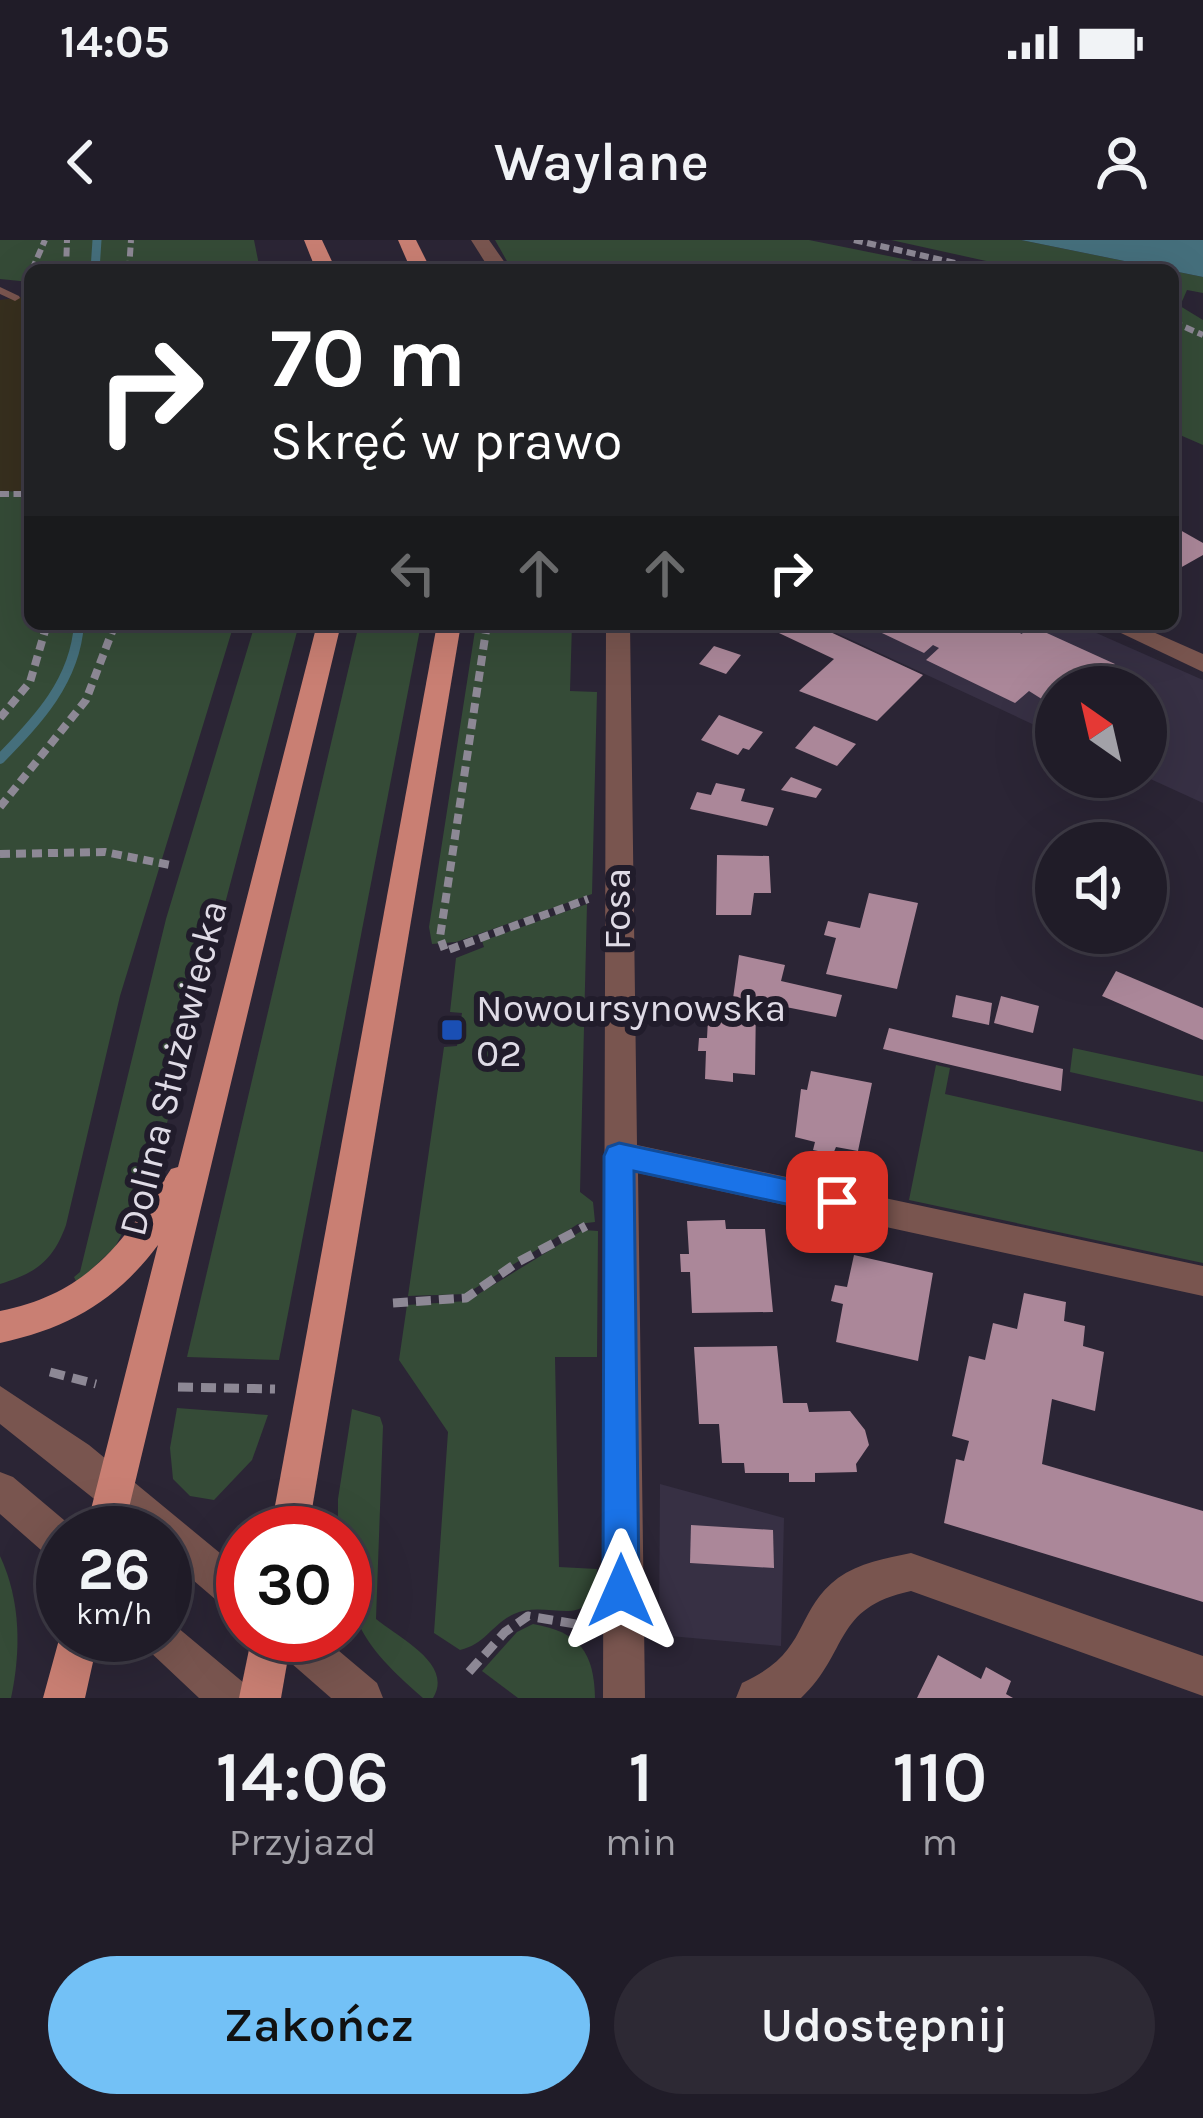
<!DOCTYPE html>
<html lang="pl">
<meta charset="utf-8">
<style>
body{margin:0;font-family:Karla,sans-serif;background:#2d2934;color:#f1f3f6;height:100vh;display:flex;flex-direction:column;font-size:45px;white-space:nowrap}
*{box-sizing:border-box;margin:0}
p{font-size:39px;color:#a2a1a8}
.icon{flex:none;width:66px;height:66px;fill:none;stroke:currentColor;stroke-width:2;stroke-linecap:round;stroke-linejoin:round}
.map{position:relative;height:1458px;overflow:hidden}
.side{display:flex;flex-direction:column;background:#201c28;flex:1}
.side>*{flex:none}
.top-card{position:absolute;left:24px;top:24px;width:1155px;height:366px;border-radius:18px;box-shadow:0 12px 48px #0002,0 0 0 3px #3d3a45;background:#202124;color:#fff;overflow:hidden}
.needle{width:78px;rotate:326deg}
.buttons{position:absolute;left:1035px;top:426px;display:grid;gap:24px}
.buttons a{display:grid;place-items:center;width:132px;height:132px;border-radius:50%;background:#201c28;box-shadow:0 12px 48px #0002,0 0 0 3px #3d3a45;font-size:60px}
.speed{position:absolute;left:36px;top:1266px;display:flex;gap:24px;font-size:60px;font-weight:700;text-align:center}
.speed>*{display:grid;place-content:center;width:156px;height:156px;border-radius:50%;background:#201c28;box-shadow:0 12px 48px #0002,0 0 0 3px #3d3a45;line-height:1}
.speed small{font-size:30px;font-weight:400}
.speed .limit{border:18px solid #d22;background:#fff;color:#111}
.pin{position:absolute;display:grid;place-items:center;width:102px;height:102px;color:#fff;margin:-51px;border-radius:24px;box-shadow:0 6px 18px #0006}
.me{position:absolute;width:132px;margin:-66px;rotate:0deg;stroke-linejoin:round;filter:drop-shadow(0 0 9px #0008)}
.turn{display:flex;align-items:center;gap:42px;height:252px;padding:0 48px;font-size:54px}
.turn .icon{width:156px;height:156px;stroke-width:2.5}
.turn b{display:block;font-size:84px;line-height:102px}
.lanes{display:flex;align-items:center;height:114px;padding:0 48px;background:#0003;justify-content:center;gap:60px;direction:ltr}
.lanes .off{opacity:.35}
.eta{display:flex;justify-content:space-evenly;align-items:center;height:204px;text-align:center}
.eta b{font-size:72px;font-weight:600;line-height:84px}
.cta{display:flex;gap:24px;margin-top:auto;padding:24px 48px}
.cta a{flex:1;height:138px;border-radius:72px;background:#73c1f6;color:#111;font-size:48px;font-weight:600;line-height:138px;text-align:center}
.cta a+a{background:#2d2934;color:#f1f3f6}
.status{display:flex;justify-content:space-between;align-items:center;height:84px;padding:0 60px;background:#201c28;direction:ltr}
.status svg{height:33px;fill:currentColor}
header{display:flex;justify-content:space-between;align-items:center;height:156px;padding:0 48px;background:#201c28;font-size:54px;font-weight:600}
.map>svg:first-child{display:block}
.built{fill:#373044}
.education{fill:#372f1e}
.green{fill:#354b37}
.water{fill:#456f7c}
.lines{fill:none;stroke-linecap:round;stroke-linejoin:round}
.stream-far1{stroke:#456f7c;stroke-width:9}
.stream{stroke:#456f7c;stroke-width:10}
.building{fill:#ab8799}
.path-far2{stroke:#8d8895;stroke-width:6;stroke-dasharray:9 4.5;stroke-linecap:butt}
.path-far1{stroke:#8d8895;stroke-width:8;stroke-dasharray:10 6;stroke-linecap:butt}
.path{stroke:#8d8895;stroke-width:9;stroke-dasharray:15 8;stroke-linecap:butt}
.service{fill:#79554f;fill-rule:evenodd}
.minor{fill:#79554f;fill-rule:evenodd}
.tertiary{fill:#79554f;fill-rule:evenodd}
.primary{fill:#c97f73;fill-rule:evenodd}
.route{fill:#1a73e8;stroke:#114b97;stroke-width:3}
.transit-dot{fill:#1a4fb4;stroke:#211c2b;stroke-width:4.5}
.labels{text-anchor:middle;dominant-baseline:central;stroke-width:12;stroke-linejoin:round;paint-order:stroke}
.street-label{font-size:39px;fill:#dfdbe6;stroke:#211c2b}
.poi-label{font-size:39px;fill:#dfdbe6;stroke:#211c2b;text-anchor:start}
</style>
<div class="status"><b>14:05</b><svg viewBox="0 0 49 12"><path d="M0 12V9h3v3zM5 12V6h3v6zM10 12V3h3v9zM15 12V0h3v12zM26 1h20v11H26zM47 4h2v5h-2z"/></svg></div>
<header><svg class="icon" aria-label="back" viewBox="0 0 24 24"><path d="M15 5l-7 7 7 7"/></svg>Waylane<svg class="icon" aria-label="person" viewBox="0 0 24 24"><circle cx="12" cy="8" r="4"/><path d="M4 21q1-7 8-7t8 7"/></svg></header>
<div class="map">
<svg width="1203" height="1458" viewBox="0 0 1203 1458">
<rect width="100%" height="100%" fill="#2b2535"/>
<g class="built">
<polygon points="817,384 1076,384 1203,440 1203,563 1146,537 1146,447 1056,447 1056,495"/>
<polygon points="660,1244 784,1278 781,1406 659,1395"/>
</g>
<polygon class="education" points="30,56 30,252 0,251 0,60"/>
<g class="green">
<polygon points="0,0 254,0 260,30 30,30 30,42 0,39"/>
<polygon points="495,0 809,0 958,30 512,30"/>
<polygon points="891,0 1021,0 1203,37 1203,53 1187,50 1180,66 1203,80 1203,205 1173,192 1173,30 1027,30"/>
<path d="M0,251L30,252V384H234L120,756L66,985C53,1021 36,1033 0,1044Z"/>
<polygon points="255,384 299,384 154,932 115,1007 77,1043 74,1037 80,1032 166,679"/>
<polygon points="359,384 421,384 279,1120 187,1117"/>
<polygon points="476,384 572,384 570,451 597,452 592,654 456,702 432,704 429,687"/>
<polygon points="587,664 580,952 593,962 595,982 578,984 466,1054 408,1056 444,807 457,806 462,773 450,772 456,718 484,707 482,701"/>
<polygon points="1073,808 1203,836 1203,862 1070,832"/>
<polygon points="936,825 950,828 945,854 1203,912 1203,1023 909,960"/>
<path d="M583,990L598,991L597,1117H555L559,1327L597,1329C594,1398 550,1357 514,1374C492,1384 486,1404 460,1410L434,1393L448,1192L399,1120L407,1065L467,1061Z"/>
<polygon points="177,1168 268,1175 252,1220 214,1260 190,1256 173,1239 170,1208"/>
<path d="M352,1169L380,1177L383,1186L376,1379C399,1398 454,1424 433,1458H423C359,1402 345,1378 345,1293H338V1259Z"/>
<path d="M0,1316C21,1361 21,1411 11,1458H0Z"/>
<path d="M533,1384C580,1392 594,1413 595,1458H518L482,1431L517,1392Z"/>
</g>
<polygon class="water" points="1021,0 1203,0 1203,37"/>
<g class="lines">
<polyline class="stream-far1" points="95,30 97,0"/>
<path class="stream" d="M0,519C38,480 75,441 79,384"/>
</g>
<g class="building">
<polygon points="1173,286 1203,303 1203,315 1173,332"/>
<polygon points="760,384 813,384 923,435 877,481 799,451 834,419"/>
<polygon points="863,384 1000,384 1022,394 1027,384 1115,424 1094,444 1083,439 1075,447 1056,447 1056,468 1029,451 1015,463 926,420 939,408 933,405 924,413"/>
<polygon points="714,406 741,415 726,434 699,424"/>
<polygon points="719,475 763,492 749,510 743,508 738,515 701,500"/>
<polygon points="814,486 856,504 837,526 795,508"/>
<polygon points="791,537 822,549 816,558 781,550"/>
<polygon points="716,543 745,549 741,561 774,568 767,586 690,569 697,552 711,555"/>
<polygon points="717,615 769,616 771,653 754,653 751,675 716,675"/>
<polygon points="869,653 918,663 897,749 826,734 836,698 824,695 828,681 860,688"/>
<polygon points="739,715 785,725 781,741 842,755 836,777 756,761 755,835 733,833 733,842 705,839 706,811 698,811 699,798 707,798 708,779 730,780"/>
<polygon points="1116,731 1203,768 1203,800 1102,756"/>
<polygon points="956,755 992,763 989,785 952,777"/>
<polygon points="1001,756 1039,766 1033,793 994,783"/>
<polygon points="889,788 1063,829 1061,851 883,809"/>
<polygon points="811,831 872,843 858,911 836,907 833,914 813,910 815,902 795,897 801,849 807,850"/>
<polygon points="725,980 726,989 765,989 773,1072 692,1073 690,1032 681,1032 680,1014 689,1014 687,981"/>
<polygon points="854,1015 933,1033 918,1121 836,1102 843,1064 831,1061 835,1045 847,1047"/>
<polygon points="1024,1053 1066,1062 1064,1081 1085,1086 1083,1106 1104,1112 1095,1171 1052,1159 1042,1224 1203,1271 1203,1362 944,1283 956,1219 964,1221 969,1201 952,1196 969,1116 985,1120 993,1083 1017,1089"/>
<polygon points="777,1106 783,1163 807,1163 809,1172 850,1171 865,1190 869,1205 856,1224 857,1232 815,1233 815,1242 789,1242 789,1233 745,1233 744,1223 722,1223 719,1184 699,1184 694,1107"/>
<polygon points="691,1285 773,1290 774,1328 690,1323"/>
<polygon points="938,1415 981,1439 986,1427 1011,1441 1006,1454 1013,1458 917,1458"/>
</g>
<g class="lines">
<g class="path-far2">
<polyline points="854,0 986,30"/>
<polyline points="32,30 45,0"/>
<polyline points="66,30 67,0"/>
<polyline points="129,30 131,0"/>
<polyline points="1173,82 1203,95"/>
<polyline points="0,254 30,254"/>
</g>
<g class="path-far1">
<polyline points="487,384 440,697 445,711 588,659"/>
<polyline points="0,478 30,442 47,384"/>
<polyline points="0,567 86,460 115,384"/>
<polyline points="0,614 105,612 170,625"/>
</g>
<g class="path">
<polyline points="393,1063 466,1058 518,1022 586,986"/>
<polyline points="50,1132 96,1144"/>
<polyline points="178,1147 275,1149"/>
<polyline points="469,1432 505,1392 528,1376 587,1386"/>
</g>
<polygon class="service" points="0,47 19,56 20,58 15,61 0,54"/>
<g class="minor">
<polygon points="471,0 489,0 510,30 490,30"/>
<polygon points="606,384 630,384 637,905 1203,1026 1203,1056 638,933 645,1458 603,1458"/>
<polygon points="1102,384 1135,384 1203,414 1203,432"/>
<path d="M911,1313L1203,1416V1456L911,1351C832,1368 850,1412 801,1458H736L742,1443C811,1412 793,1372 838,1338C859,1323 886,1318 911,1313Z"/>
</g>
<g class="tertiary">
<polygon points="0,1146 89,1205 243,1332 243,1377 229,1371 165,1316 165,1293 137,1293 0,1184"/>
<polygon points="0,1232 13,1237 77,1291 63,1293 63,1323 49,1317 0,1274"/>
<polygon points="165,1377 244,1443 250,1458 199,1458 147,1409 141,1395 165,1395"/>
<polygon points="269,1395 320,1395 377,1443 383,1458 331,1458 275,1409"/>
</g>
<g class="primary">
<polygon points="304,0 322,0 336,30 316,30"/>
<polygon points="398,0 416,0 431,30 411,30"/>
<path d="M317,384H341L123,1293H85L158,1005C116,1061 69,1088 0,1103V1071C90,1053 123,1002 171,929L178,927Z"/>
<polygon points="437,384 461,384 308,1293 270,1293"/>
<polygon points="63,1385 63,1395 99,1395 85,1458 43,1458"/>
<polygon points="252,1395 292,1395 281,1458 239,1458"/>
</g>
</g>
<polygon class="route" points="619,903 837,950 848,953 853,962 848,972 837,975 634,931 639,1351 633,1363 621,1368 608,1363 603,1351 604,916 608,907"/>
<rect class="transit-dot" x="440" y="778" width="24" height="24" rx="6"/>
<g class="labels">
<g class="street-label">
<text transform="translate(617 669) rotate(-90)">Fosa</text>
<text transform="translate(173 828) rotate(-76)">Dolina Służewiecka</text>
</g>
<g class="poi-label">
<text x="476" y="768">Nowoursynowska<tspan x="476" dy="45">02</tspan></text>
</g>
</g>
</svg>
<div class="buttons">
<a><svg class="needle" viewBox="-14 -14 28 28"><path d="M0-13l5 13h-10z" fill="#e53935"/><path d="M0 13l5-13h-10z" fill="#a2a1a8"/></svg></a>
<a><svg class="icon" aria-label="sound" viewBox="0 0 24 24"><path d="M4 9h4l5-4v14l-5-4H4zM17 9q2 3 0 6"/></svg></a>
</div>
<div class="speed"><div>26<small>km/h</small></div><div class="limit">30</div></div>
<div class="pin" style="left:837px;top:962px;background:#d93025"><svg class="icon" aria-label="arrive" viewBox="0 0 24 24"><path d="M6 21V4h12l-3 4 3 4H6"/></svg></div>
<svg class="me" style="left:621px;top:1351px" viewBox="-20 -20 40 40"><path d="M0-17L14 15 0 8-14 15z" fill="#1a73e8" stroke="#fff" stroke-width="4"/></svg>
<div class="top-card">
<div class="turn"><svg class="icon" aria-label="right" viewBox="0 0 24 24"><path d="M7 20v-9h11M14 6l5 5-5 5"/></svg><div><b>70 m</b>Skręć w prawo</div></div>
<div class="lanes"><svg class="icon off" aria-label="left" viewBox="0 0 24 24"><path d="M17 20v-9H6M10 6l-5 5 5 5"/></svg><svg class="icon off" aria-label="ahead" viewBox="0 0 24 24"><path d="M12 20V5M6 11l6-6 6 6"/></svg><svg class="icon off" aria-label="ahead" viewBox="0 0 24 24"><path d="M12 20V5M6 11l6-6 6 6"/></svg><svg class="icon" aria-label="right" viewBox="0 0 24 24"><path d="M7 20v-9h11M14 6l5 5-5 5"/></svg></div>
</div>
</div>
<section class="side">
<div class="eta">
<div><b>14:06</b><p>Przyjazd</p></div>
<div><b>1</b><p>min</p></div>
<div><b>110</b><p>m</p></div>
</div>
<div class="cta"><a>Zakończ</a><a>Udostępnij</a></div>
</section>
